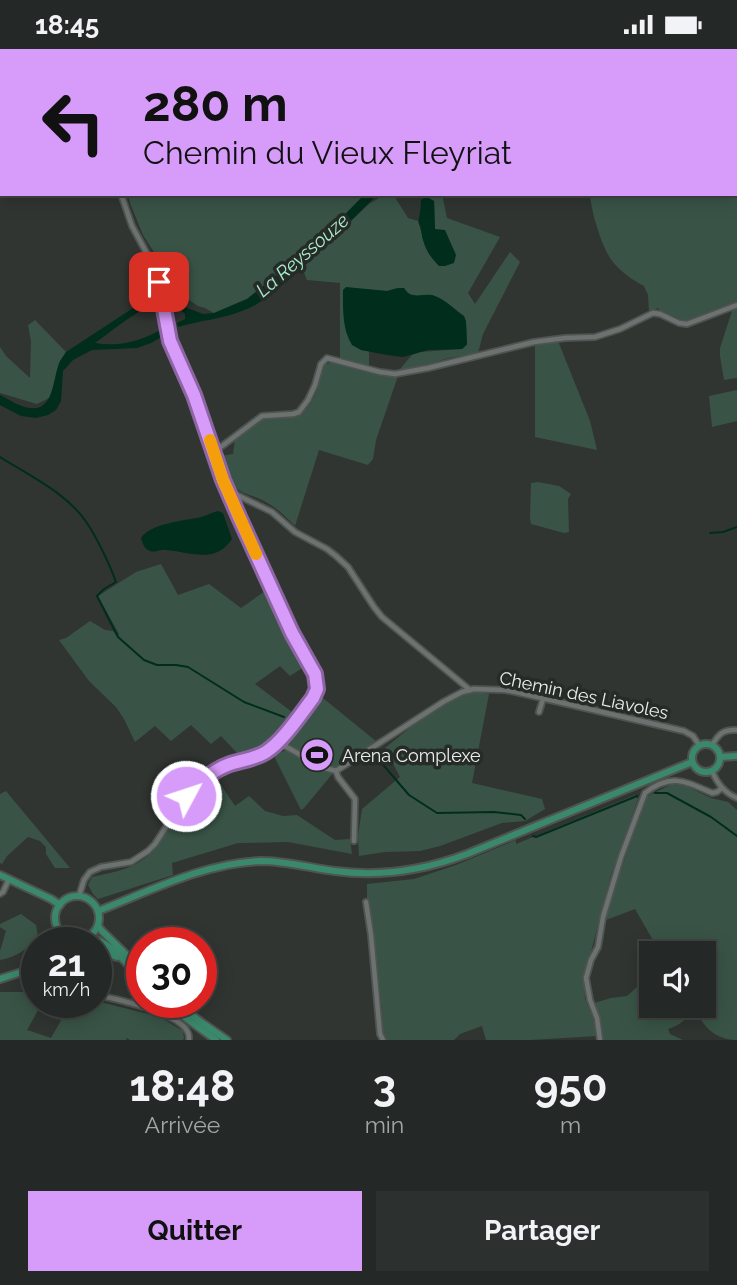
<!DOCTYPE html>
<html lang="fr">
<meta charset="utf-8">
<style>
body{margin:0;font-family:Raleway,sans-serif;background:#2c302e;color:#f1f3f6;height:100vh;display:flex;flex-direction:column;font-size:26px;white-space:nowrap}
*{box-sizing:border-box;margin:0}
p{font-size:23px;color:#a3a6a7}
.icon{flex:none;width:38px;height:38px;fill:none;stroke:currentColor;stroke-width:2;stroke-linecap:round;stroke-linejoin:round}
.map{position:relative;height:991px;overflow:hidden}
.panel{display:flex;flex-direction:column;background:#242826;flex:1}
.panel>*{flex:none}
.banner{position:absolute;left:0px;top:0px;width:738px;height:147px;box-shadow:0 4px 18px #0003,0 0 0 2px #414443;background:#d79bf9;color:#111;overflow:hidden}
.fabs{position:absolute;left:639px;top:892px;display:grid;gap:14px}
.fabs a{display:grid;place-items:center;width:77px;height:77px;border-radius:0px;background:#242826;box-shadow:0 4px 18px #0003,0 0 0 2px #414443;font-size:35px}
.speed{position:absolute;left:21px;top:878px;display:flex;gap:14px;font-size:35px;font-weight:700;text-align:center}
.speed>*{display:grid;place-content:center;width:91px;height:91px;border-radius:50%;background:#242826;box-shadow:0 4px 18px #0003,0 0 0 2px #414443;line-height:1}
.speed small{font-size:18px;font-weight:400}
.speed .limit{border:10px solid #d22;background:#fff;color:#111}
.pin{position:absolute;display:grid;place-items:center;width:60px;height:60px;color:#fff;margin:-30px;border-radius:14px;box-shadow:0 4px 10px #0006}
.me{position:absolute;width:77px;margin:-38px;rotate:50deg;stroke-linejoin:round;filter:drop-shadow(0 0 5px #0008)}
.turn{display:flex;align-items:center;gap:24px;height:147px;padding:0 28px;font-size:32px}
.turn .icon{width:91px;height:91px;stroke-width:2.5}
.turn b{display:block;font-size:49px;line-height:60px}
.eta{display:flex;justify-content:space-evenly;align-items:center;height:119px;text-align:center}
.eta b{font-size:42px;font-weight:700;line-height:49px}
.action{display:flex;gap:14px;margin-top:auto;padding:14px 28px}
.action a{flex:1;height:80px;border-radius:0px;background:#d79bf9;color:#111;font-size:28px;font-weight:700;line-height:80px;text-align:center}
.action a+a{background:#2c302e;color:#f1f3f6}
.status{display:flex;justify-content:space-between;align-items:center;height:49px;padding:0 35px;background:#242826;direction:ltr}
.status svg{height:19px;fill:currentColor}
.map>svg:first-child{display:block}
.green{fill:#395446}
.water{fill:#012d1c}
.lines{fill:none;stroke-linecap:round;stroke-linejoin:round}
.stream{stroke:#012d1c;stroke-width:2}
.minor-casing{stroke:#4f5351;stroke-width:8}
.primary-casing{stroke:#4f5351;stroke-width:10}
.minor{stroke:#6c726f;stroke-width:4.5}
.primary{stroke:#3b896d;stroke-width:6}
.route-casing{stroke:#8c65a2;stroke-width:18}
.route{stroke:#d79bf9;stroke-width:12}
.slow{stroke:#f59e0b;stroke-width:12}
.labels{text-anchor:middle;dominant-baseline:central;stroke-width:7;stroke-linejoin:round;paint-order:stroke}
.street-label{font-size:18px;fill:#eaedec;stroke:#262b28}
.poi-label{font-size:18px;fill:#eaedec;stroke:#262b28;text-anchor:start}
.water-label{font-size:19px;font-style:italic;fill:#a7eecb;stroke:#262b28}
</style>
<div class="status"><b>18:45</b><svg viewBox="0 0 49 12"><path d="M0 12V9h3v3zM5 12V6h3v6zM10 12V3h3v9zM15 12V0h3v12zM26 1h20v11H26zM47 4h2v5h-2z"/></svg></div>
<div class="map">
<svg width="737" height="991" viewBox="0 0 737 991">
<rect width="100%" height="100%" fill="#303532"/>
<g class="green">
<rect x="266" y="0" width="439" height="2"/>
<path d="M737,60V252L684,272L660,261L658,259L649,262L648,246L644,237C632,231 618,221 610,209C601,194 591,163 590,145H737Z"/>
<polygon points="128,145 365,145 315,196 274,229 247,250 214,264 205,259 198,257 173,240 168,233 161,214 143,186 130,154"/>
<path d="M386,145H393L408,169L418,172L421,182L435,181L434,152L423,145H442L447,169L500,188L468,244L475,255L510,203L520,213L483,285L478,304L449,309L412,320H400L412,306L420,303L462,300L467,296C465,283 470,271 458,263L409,246L404,239H398L387,242L346,239L343,241L346,283L361,301L369,302V317L340,309V234L307,231L302,219L369,155Z"/>
<polygon points="737,258 737,329 724,331 720,307 720,299 733,259"/>
<polygon points="35,271 66,303 60,313 51,348 37,355 0,344 0,298 6,307 30,329 31,292 28,276"/>
<polygon points="558,292 590,372 597,401 535,388 535,295"/>
<path d="M333,313L382,326L398,327L376,391L373,410L368,416L319,401L295,477C285,467 276,458 264,452C250,444 234,445 227,428C224,421 221,415 221,407L233,405L235,390C244,383 256,371 267,368C276,366 286,368 295,367C314,363 320,332 324,316Z"/>
<polygon points="737,341 737,372 712,378 709,347"/>
<polygon points="538,433 559,437 571,445 568,450 569,483 564,484 531,475 530,469 531,434"/>
<path d="M161,515L178,546L209,535L241,559L268,540L292,592L307,616L290,627L280,617L255,635L296,666C280,687 270,700 245,709L240,704L238,705L221,687L211,695L191,676L171,692L155,677L135,693L124,670L116,658L89,632L59,591L66,589L90,572L105,581L113,582L118,588L119,585L98,547L136,523Z"/>
<path d="M478,642L489,645L472,734L542,750L545,760L525,772L502,774L440,797L420,802L385,803L359,807L358,787L362,760L400,728L385,699C409,680 447,647 478,642Z"/>
<polygon points="318,645 377,693 338,718 304,759 301,761 275,709 277,703 286,702 288,696 286,691 287,686"/>
<path d="M215,727L235,757L249,747L265,762L283,767L297,766L335,791L350,790L352,805L288,793L238,794L172,814L173,826L98,850L93,845L88,836L92,828C109,824 129,821 144,810C162,797 170,774 182,756C191,743 203,736 215,727Z"/>
<path d="M672,735L684,736L711,749L728,753L737,761V991C716,991 700,977 696,957H704V905H661L635,860L606,871L610,853L646,748Z"/>
<polygon points="6,742 70,819 55,819 46,805 46,798 40,792 28,788 7,807 2,815 0,814 0,745"/>
<polygon points="635,746 638,750 611,826 584,930 585,950 593,969 597,987 530,991 486,991 482,977 460,985 454,991 386,991 383,986 382,962 376,903 367,850 367,835 414,830 456,816 516,791 516,795"/>
<path d="M21,865L36,876L38,887C28,900 17,908 0,911V902L6,882L0,878V875Z"/>
<path d="M651,933V957H689L691,964C684,972 678,977 668,980L670,985L683,991H602L601,971L594,954L611,949L627,947L637,938Z"/>
<polygon points="0,943 37,943 37,954 42,954 27,981 51,989 71,954 96,954 96,952 160,968 183,982 184,989 183,991 130,991 127,989 126,991 0,991"/>
</g>
<g class="water">
<path d="M365,145H378C348,174 319,205 287,232C274,242 262,254 247,260C225,270 201,271 178,278L177,274L185,270V265L170,251C147,252 115,280 95,294C121,298 141,292 164,279L165,283L163,284L165,286L151,294L137,299L92,301L73,311L63,322L61,352L56,361L48,366L36,369L21,367L0,356V346C8,350 17,356 25,358C55,367 52,329 60,312C62,309 64,306 66,303L159,242L178,249L187,259L203,265L214,264L247,250L315,196Z"/>
<path d="M426,148L434,152L435,180L445,181L456,206L454,214L445,217H439C428,206 423,196 421,181C420,172 418,178 419,169C420,163 421,158 421,151Z"/>
<path d="M346,238L387,242L398,239H404C411,252 424,243 435,247C446,251 455,261 464,267L466,272L467,295L462,300L428,301L403,308L387,306L361,301L352,296C342,280 343,259 343,241Z"/>
<path d="M218,462L223,464L232,490C228,496 222,502 215,504C202,509 180,502 166,501C160,500 156,504 150,502C144,500 143,495 141,489C151,474 184,472 201,468C207,467 212,463 218,462Z"/>
</g>
<g class="lines">
<g class="stream">
<path d="M0,408C30,427 67,444 87,474C97,489 110,516 116,533L104,540L97,547L118,588L144,611L157,616H176L188,618L244,653L284,668"/>
<polyline points="710,484 723,483 737,478"/>
<polyline points="379,711 409,746 437,764 494,763 521,766 525,770"/>
<polyline points="655,744 667,744 711,768 737,787"/>
<polyline points="533,787 536,788 637,747"/>
</g>
<defs>
<g id="minor">
<polyline points="50,0 51,2"/>
<polyline points="141,2 142,0"/>
<polyline points="0,35 2,34"/>
<polyline points="213,401 222,397 262,367 293,365 299,363 308,351 315,336 321,315 327,309 380,323 395,325 428,319 534,293 565,289 595,288 620,280 653,264 660,265 679,274 687,275 737,256"/>
<polyline points="229,442 272,463 295,483 327,500 336,507 348,518 374,558 382,568 470,641"/>
<polyline points="539,663 543,650"/>
<polyline points="278,692 283,696 322,718 336,722 443,653 462,643 474,640 505,641 516,643 684,682 693,687 699,696"/>
<path d="M712,696C719,685 723,680 737,681"/>
<polyline points="336,722 338,728 355,750 354,792"/>
<path d="M712,722C717,734 724,744 737,749"/>
<polyline points="0,845 3,843 9,830"/>
<polyline points="79,847 84,831 90,823 101,818 131,813 148,802 155,795 186,747 199,734 224,718 257,707 274,696 313,649 318,640 315,625 292,584 239,468 223,431 194,346 170,291 159,233 152,214 132,177 121,145"/>
<polyline points="366,853 371,886 380,985 383,991"/>
<polyline points="28,921 37,932"/>
<path d="M96,946C118,950 173,963 186,980C189,985 189,986 189,991"/>
<path d="M600,991L597,969L590,951L586,929L591,911L598,898L603,868L621,808L645,744C671,724 685,732 712,744L717,743L722,739"/>
</g>
<g id="primary">
<circle cx="706" cy="709" r="14"/>
<polyline points="720,708 737,707"/>
<polyline points="0,826 51,850 60,856"/>
<circle cx="77" cy="869" r="22"/>
<path d="M98,862C150,842 204,814 261,812C286,812 311,819 335,822C380,828 425,821 467,805L692,713"/>
<polyline points="98,877 102,882 142,921"/>
<path d="M88,889C112,892 126,915 142,931"/>
<polyline points="96,900 117,908"/>
<polyline points="0,930 28,921 37,916"/>
<polyline points="167,954 183,967 216,991"/>
<polyline points="176,954 201,973 227,991"/>
</g>
</defs>
<use href="#minor" class="minor-casing"/>
<use href="#primary" class="primary-casing"/>
<use href="#minor" class="minor"/>
<use href="#primary" class="primary"/>
</g>
<g class="lines">
<defs>
<path id="route" d="M159,233L170,292L194,346L223,431L239,468L292,584L315,625L317,640L313,649C300,666 283,692 266,703C255,710 242,711 230,715C213,721 198,734 186,747"/>
</defs>
<use href="#route" class="route-casing"/>
<use href="#route" class="route"/>
<polyline class="slow" points="210,391 223,431 256,505"/>
</g>
<defs>
<symbol id="stadium-disc" viewBox="-11 -11 22 22"><circle r="9.5" fill="#d79bf9" stroke="#262b28"/><path d="M0-5a6.5 5 0 1 0 0 10a6.5 5 0 1 0 0-10ZM-3.5-1.8h7v3.6h-7Z" fill="#111"/></symbol>
</defs>
<g fill-rule="evenodd">
<use href="#stadium-disc" x="298" y="687" width="38" height="38"/>
</g>
<g class="labels">
<g class="street-label">
<text transform="translate(584 646) rotate(12)">Chemin des Liavoles</text>
</g>
<g class="poi-label">
<text x="342" y="706">Arena Complexe</text>
</g>
<g class="water-label">
<text transform="translate(302 206) rotate(-41)">La Reyssouze</text>
</g>
</g>
</svg>
<div class="fabs">
<a><svg class="icon" aria-label="sound" viewBox="0 0 24 24"><path d="M4 9h4l5-4v14l-5-4H4zM17 9q2 3 0 6"/></svg></a>
</div>
<div class="speed"><div>21<small>km/h</small></div><div class="limit">30</div></div>
<div class="pin" style="left:159px;top:233px;background:#d93025"><svg class="icon" aria-label="arrive" viewBox="0 0 24 24"><path d="M6 21V4h12l-3 4 3 4H6"/></svg></div>
<svg class="me" style="left:186px;top:747px" viewBox="-20 -20 40 40"><circle r="17" fill="#d79bf9" stroke="#fff" stroke-width="3"/><path d="M0-11L8 9 0 5-8 9z" fill="#fff"/></svg>
<div class="banner">
<div class="turn"><svg class="icon" aria-label="left" viewBox="0 0 24 24"><path d="M17 20v-9H6M10 6l-5 5 5 5"/></svg><div><b>280 m</b>Chemin du Vieux Fleyriat</div></div>
</div>
</div>
<section class="panel">
<div class="eta">
<div><b>18:48</b><p>Arrivée</p></div>
<div><b>3</b><p>min</p></div>
<div><b>950</b><p>m</p></div>
</div>
<div class="action"><a>Quitter</a><a>Partager</a></div>
</section>
